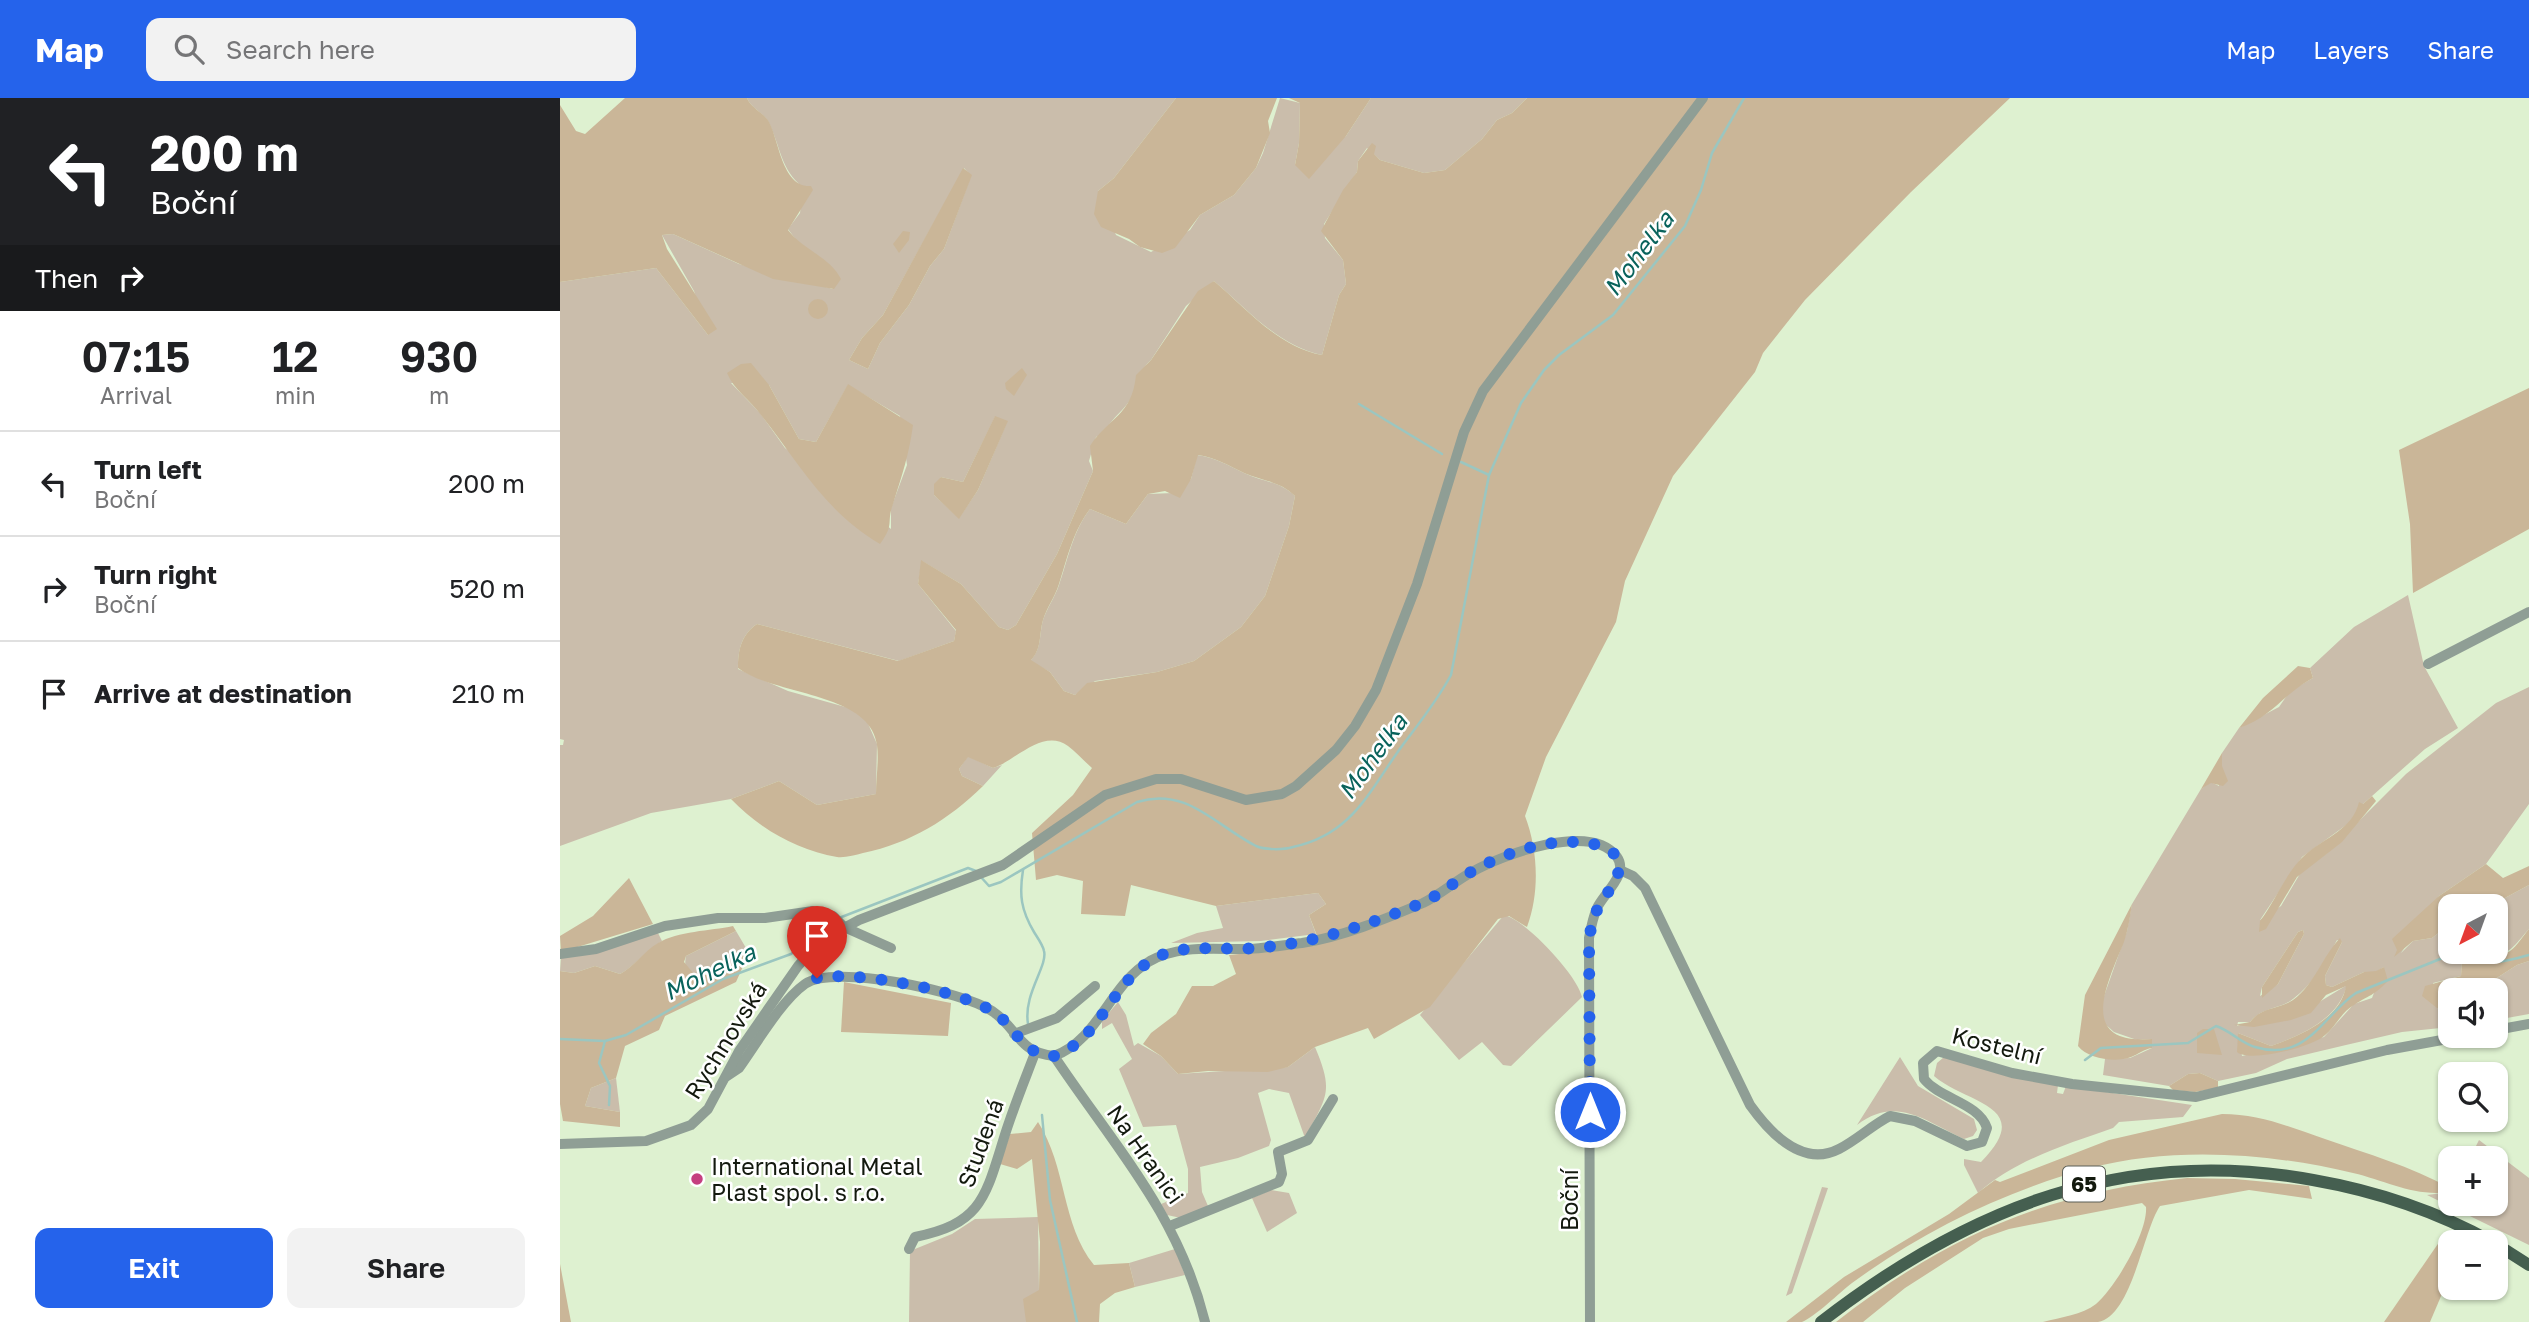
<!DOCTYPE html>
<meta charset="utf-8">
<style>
body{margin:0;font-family:"Golos Text",sans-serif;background:#f2f2f2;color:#202124;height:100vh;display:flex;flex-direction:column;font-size:26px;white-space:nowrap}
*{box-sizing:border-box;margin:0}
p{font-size:23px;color:#757577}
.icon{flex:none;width:38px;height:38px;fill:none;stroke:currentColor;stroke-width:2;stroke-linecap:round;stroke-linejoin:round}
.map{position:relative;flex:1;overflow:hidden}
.sheet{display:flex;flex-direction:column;background:#fff;width:560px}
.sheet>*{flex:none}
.guide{background:#202124;color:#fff;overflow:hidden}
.needle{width:46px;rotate:221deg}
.buttons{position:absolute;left:1878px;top:796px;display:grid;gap:14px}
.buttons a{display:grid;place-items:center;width:70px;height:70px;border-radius:14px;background:#fff;box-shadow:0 2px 5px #0004;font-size:35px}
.pin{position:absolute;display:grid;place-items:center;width:60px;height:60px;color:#fff;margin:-72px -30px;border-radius:50% 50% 50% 0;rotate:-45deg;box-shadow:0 0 7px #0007}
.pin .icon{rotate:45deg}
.me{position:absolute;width:77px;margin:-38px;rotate:0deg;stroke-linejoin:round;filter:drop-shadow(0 0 5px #0008)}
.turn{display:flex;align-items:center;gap:24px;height:147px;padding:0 35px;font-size:32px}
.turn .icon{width:91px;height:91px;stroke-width:2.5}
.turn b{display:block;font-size:49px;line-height:60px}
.then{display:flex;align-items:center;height:66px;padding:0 35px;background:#0003;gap:14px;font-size:26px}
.eta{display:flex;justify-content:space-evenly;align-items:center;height:119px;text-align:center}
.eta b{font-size:42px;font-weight:600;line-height:49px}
.action{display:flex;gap:14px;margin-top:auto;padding:14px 35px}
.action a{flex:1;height:80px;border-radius:14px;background:#2563eb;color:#fff;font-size:28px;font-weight:600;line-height:80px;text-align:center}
.action a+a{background:#f2f2f2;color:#202124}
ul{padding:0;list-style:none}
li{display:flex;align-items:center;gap:21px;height:105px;padding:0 35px;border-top:2px solid #e0e0e0}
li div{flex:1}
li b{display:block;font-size:26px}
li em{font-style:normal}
header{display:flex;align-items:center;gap:42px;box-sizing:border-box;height:98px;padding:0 35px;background:#2563eb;color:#fff}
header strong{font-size:33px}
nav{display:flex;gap:38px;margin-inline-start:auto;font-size:24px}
.search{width:490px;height:63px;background:#f2f2f2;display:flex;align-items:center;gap:18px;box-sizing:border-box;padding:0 24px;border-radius:14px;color:#757577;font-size:26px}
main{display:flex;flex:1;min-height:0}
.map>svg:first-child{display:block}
.green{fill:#cabdab;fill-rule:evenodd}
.forest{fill:#cab698;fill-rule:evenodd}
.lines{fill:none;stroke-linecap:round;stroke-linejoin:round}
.stream{stroke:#9bc6c0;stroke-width:2.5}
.minor{stroke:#8f9e95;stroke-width:10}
.major{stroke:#455f50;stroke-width:12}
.route{stroke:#2563eb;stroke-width:12;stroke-dasharray:0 21.6}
.poi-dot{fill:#c53f80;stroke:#fff;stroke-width:2.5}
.labels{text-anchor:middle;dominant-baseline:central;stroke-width:5;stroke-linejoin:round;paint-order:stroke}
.shield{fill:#fff;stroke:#5a5e56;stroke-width:2}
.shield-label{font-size:21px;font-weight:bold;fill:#13190e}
.street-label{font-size:23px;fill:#13190e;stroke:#fff}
.poi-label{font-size:23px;fill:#13190e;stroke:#fff;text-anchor:start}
.water-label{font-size:24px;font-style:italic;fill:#09635c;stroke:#fff}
</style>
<header>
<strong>Map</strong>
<div class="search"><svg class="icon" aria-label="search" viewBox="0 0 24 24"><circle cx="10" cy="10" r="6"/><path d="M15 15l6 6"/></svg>Search here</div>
<nav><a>Map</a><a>Layers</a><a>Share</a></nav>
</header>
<main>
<section class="sheet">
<div class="guide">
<div class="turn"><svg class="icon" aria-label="left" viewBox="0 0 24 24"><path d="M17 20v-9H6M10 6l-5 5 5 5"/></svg><div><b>200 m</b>Boční</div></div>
<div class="then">Then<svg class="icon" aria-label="right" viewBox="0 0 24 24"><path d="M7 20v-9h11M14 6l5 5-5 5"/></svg></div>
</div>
<div class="eta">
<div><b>07:15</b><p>Arrival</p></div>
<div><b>12</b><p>min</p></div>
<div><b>930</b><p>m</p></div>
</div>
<ul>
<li><svg class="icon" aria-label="left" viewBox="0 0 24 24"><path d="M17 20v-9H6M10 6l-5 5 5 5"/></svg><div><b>Turn left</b><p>Boční</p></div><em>200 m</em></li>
<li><svg class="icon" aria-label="right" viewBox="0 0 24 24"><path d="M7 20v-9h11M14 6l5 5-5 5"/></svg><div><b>Turn right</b><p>Boční</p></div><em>520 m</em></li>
<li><svg class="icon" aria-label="arrive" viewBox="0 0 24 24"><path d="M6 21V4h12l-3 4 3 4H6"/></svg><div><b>Arrive at destination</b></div><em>210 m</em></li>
</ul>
<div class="action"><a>Exit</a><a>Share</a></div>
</section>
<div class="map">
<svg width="1969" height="1224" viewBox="0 0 1969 1224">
<rect width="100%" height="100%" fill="#def1d0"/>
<g class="green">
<path d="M187,0H616L554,80L538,93L556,137L591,154L630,132L640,117L674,97L696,70L703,55L720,0L740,5L739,45L735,67L786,38L811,0H967L952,15L937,22L922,41L885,72L864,75L820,62L807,50L798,63L797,74L764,126L765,140L783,162L786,186L779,197L762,257C718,248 687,211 654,183L626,208L591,262C579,272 580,284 573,296C568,308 559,314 552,323C546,330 545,335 536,339L529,363L533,373L497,456L456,527L448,532L439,529L401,486L362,463L358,486L396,533L394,543L339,563L197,526C181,537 178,552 178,571L228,593L289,610L306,621L317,646L316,696L257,707L219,683L171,701L91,715L0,748V647H3L4,642L0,641V184L96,170L148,237L134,193L102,137L113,136L179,166L273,191L259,159L239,146L228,131L240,115L243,89C221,73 220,47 209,25C204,15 191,10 187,0ZM404,70L411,78L384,151L370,168L349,207L320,245L308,271L289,262L302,240L323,217ZM171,285L209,287L239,341L256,344L288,287L340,318L347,367L331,410V431L225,350L200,315ZM435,319L447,324L418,392L399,420L374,397L381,379L403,384Z"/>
<path d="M637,357C657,360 667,367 684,375C702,384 720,383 735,398L729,428L705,498L681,529L634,563L597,574L535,583L515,597L504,593L490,574L470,563C482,551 479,537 483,522C487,510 495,499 499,487C508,461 513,433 530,411L566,426L588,396L613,395L631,381Z"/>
<path d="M1848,497L1864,568L1898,630L1865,651L1803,706L1789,725L1742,759L1700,822L1721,808L1741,774L1767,755L1846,676L1936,605L1969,589V706L1926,766L1879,798L1841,855L1853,843L1872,840L1890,826V854L1902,863L1901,878L1873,885L1877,910L1890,913V929L1842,934L1786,947L1727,961L1696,975L1658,983L1640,975L1628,976L1609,988L1543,977L1545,961L1570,960L1592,950V941L1577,942L1554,934L1545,926L1541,917L1543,901L1567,833L1572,806L1641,691L1651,684L1659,688L1662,655L1679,630L1719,609L1730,593L1753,580L1750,570L1794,529ZM1743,832L1744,836L1718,886L1700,898L1702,889L1738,834ZM1777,842L1782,844L1765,878L1766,887L1772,889L1804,874H1816L1824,869L1812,900L1794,906L1764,939L1682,958L1678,935L1711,948C1741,937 1778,922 1787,887L1756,906L1677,928L1678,924H1690C1701,909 1719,912 1733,901C1753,886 1766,863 1777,842Z"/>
<polygon points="408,658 433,670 442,667 423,688 402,678 399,671"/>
<path d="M1969,787V831C1954,847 1948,862 1924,854H1936V808H1930Z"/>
<polygon points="758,795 766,806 749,817 756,836 701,843 611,845 637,835 663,830 656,808"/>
<path d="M944,817C965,821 1018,878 1022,899L951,968L943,967L922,944L899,962L860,917Z"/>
<path d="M176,833L189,855C177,862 118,898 126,858Z"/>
<path d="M98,835L102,843C85,853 74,869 60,876L35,868L14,875L0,873L1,860Z"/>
<polygon points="1969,863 1969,916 1936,922 1936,892 1918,892 1957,867"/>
<path d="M558,904L566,917L574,948L578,945L601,958L618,976L728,969L755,949C774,994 767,998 745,1040L729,995L709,991L698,995L711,1042L709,1048L678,1060L640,1069L642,1094L648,1108L621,1120L607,1117L601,1106L628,1095V1071L616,1027L583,1029L559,971L572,961L552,925L542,931V923Z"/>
<path d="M1340,959L1358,988L1414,1021L1417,1032L1413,1038L1404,1041C1365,1023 1336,997 1297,1027Z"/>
<path d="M1384,959L1498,987L1497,995L1503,996L1506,988L1632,1007L1623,1019L1559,1024L1553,1030C1508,1046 1454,1062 1418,1095L1404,1067V1061L1421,1064C1477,1007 1406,1006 1374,978L1377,965Z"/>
<polygon points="56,980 60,1014 25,1008 31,990"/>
<polygon points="1919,1042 1969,1080 1969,1147 1867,1097 1890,1094 1890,1106 1936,1106 1936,1060 1910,1060"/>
<polygon points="1262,1089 1268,1090 1232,1195 1226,1198"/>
<polygon points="711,1092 729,1095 737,1115 707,1134 692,1100"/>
<polygon points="478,1119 479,1193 466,1224 349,1224 350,1153 392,1136 415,1121"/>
<polygon points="615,1151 625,1177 575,1189 569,1165"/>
</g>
<g class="forest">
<path d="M65,0H187C191,10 204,15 209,24C219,42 222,90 251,88L253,92L228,132C242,151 270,159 281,181L274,191L213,181L113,136L102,137L107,151L157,231L148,237L96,170L0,184V7L16,33L25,36Z"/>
<polygon points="616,0 717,0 708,23 710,35 696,70 674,97 640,117 615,150 602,155 580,149 569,141 541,129 534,116 538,93 554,80"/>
<polygon points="729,0 811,0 786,38 749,81 735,67 739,45 740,5"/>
<path d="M967,0H1450L1351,94L1245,202L1203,255L1195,274L1113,378L1065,483L1056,524L986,659L965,718C978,752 980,794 967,829L949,818L938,821L870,909L814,941L808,930L755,949L728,969L708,974L648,973L618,976L601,958L583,946L591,935L616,916L632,888H653L676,876L669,857L719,852L759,843L749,817L766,806L758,795L656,808L571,787L565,818L521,816L523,783L497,777L476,782L472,735L513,697L532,670C524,663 516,654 508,648C483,629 454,664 433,670L408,659L399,671L402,678L423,688C388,722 351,745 303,755C295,757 285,760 277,759C236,752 199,730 171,701L219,683L257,707L316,696C316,680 319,663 317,647C310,594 215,598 178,570C178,552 181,537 197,526L338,563L394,543L396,532L358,486L361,462L401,486L439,529L448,532L456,527L497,456L533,373L530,348C549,319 572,318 576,277L591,262L638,193L654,183C687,211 718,249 762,257L779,197L786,186L783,162L761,133L783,92L797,74L798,63L812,45L816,48L814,56L820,62L864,75L885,72L922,41L937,22L952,15ZM638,357C657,360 667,367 684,375C702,383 720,383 735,398L729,428L705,498L681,529L634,563L597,574L527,585L515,597L504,593L490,574L471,562C482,551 479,536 483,522C487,509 495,499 499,486C507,461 513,433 530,411L566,426L588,396L605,393L620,400L631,381Z"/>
<polygon points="403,70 412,77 384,151 370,168 349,207 320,245 308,271 289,262 302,240 323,217"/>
<polygon points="343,133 350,134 349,142 339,155 333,146"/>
<circle cx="258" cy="211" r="10"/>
<path d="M191,265L209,287L239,341L256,344L288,286L353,327C349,357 342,377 333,406C326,425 335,426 320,446C265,414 239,365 201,317C190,302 174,292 167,275L181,266Z"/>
<polygon points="462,270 467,277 454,298 446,291 445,285"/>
<polygon points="1969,290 1969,431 1853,495 1850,426 1839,352"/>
<polygon points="435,318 448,323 418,392 399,421 374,397 374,386 381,379 403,384"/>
<path d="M1738,568L1750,570L1753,580C1724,595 1713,619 1679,630L1703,600Z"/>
<polygon points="1662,655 1662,668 1668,683 1663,688 1651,685 1641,691"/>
<path d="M1812,698L1816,703L1782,744L1737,779L1706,831L1699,834L1700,823C1716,802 1727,772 1746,756C1766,739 1793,731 1799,704L1803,706Z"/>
<polygon points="1926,766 1943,780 1969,768 1969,787 1930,808 1890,808 1890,826 1872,840 1853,843 1834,859 1837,852 1832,841 1879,798"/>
<polygon points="69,780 93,826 1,854 0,838 33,818"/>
<path d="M1572,806C1570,819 1568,832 1564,844C1547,886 1516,947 1592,941V950C1584,951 1579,956 1571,959C1556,965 1528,961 1518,948L1525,897Z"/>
<path d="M173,828L176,833L126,858L124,864L134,876L146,877L189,855L176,884L105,918L99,932L65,948L56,980L31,990L25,1008L60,1014V1029L3,1023L0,1006V873L14,875L35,868L60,876C75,868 83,854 98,845C118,833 150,833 173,828Z"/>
<path d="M1969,831V863L1957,867L1918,892H1890V913L1877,910L1862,898L1865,888L1901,878L1902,863L1893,858V854C1907,854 1941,860 1950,853C1957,848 1963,838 1969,831Z"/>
<polygon points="1743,832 1744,836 1718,886 1702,900 1702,889 1738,834"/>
<path d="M1780,840L1782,844L1765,878L1766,887L1772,889L1804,874L1816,873L1824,869L1828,883C1812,899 1811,896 1794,907C1781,914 1776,929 1764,938C1752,949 1689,965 1677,954L1678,935L1711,948C1739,938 1781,921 1786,888L1766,897L1751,915L1731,922L1694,929L1674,927L1690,924C1701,909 1718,912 1733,902C1755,886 1762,859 1780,840Z"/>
<polygon points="284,884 391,905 388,938 281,934"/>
<polygon points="1643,931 1654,931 1662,957 1637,955 1637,935"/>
<polygon points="1640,975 1658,983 1658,990 1635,994 1613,992 1609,988 1628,976"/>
<path d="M1662,1016C1700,1016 1730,1029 1765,1041C1808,1056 1850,1068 1890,1090V1094C1854,1099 1827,1083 1793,1075C1709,1055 1614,1048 1530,1070C1445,1093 1363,1133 1292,1185C1279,1195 1256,1218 1242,1224C1238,1224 1231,1224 1226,1224L1284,1179L1389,1116L1435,1082L1440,1084L1549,1042Z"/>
<path d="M478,1024C507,1069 501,1126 534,1167L569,1165L575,1189L555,1195L540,1206L539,1224H466L463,1201L479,1192L480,1144L472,1061L457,1071L440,1066L450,1036L471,1034Z"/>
<path d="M1627,1080L1675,1081L1749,1088L1752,1101L1689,1092L1600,1108C1583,1133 1572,1218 1538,1224C1521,1224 1501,1224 1483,1224C1501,1219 1522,1217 1536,1206C1555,1190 1588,1134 1586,1109L1582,1105L1449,1131L1423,1140L1345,1190L1303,1224H1276C1386,1138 1488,1094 1627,1080Z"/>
<polygon points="1882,1140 1890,1146 1890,1177 1870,1224 1824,1224"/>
<polygon points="0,1166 11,1224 0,1224"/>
</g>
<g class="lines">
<g class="stream">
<polyline points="799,306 882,356"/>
<polyline points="901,364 929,377"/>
<path d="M463,772C459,797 461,812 474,834C477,839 483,847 484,853C488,868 463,896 468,926"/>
<path d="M420,778L429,788L441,784L577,704C626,688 656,728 696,748C705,752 723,752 733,749C793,736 809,693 842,648C860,624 877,603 891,577L929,377L961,305L984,272L999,257L1053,217L1125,128L1141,92L1152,55L1184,0"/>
<polyline points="279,820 408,770 416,773"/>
<polyline points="0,941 45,943 66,937 163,881 231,856 273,823"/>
<polyline points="45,943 39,965 50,988 49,1007"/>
<path d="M1525,962L1541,950L1628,945L1656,928C1671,933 1681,945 1695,949C1747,965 1764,916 1796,895L1885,859C1902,853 1907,860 1923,863C1939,866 1954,861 1969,857"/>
<polyline points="482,1017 490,1102 517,1224"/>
</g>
<g class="minor">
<polyline points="1868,566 1969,514"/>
<path d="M1060,772L1073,778L1085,790L1190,1007C1210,1035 1242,1070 1279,1051C1297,1042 1312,1027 1330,1018L1355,1023L1407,1048L1422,1044L1427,1030C1419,1005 1380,1001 1364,981L1363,965L1377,953L1452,975L1512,986L1636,999L1827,952L1904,938"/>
<polyline points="0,856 36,851 105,828 158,820 205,820 253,813 273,818 284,829 331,850"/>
<polyline points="1936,932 1969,926"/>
<polyline points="454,936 497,920 535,888"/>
<path d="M494,958C554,1048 618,1115 645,1224"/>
<path d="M167,978L179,970C197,945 221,903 245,886C274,865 403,894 432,913C458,930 458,955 494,958C539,942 549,887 590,863C621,846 656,852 689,851C706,850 725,847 742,845C782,839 825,821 863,805C880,797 895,783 912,774C942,757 1031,723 1057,759C1069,776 1044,795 1037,810C1033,819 1031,829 1029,840L1030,1224"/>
<polyline points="0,1046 86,1043 131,1027 148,1011 179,953 238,868 260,843 299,822 443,767 545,697 596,681 621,681 686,702 722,696 736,688 776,652 795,628 816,592 857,486 904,334 923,293 1143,0"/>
<polyline points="610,1128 719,1084 722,1076 718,1054 748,1042 773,1001"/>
<path d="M349,1151L355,1139C420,1126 425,1101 443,1043C452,1013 464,984 475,955"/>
</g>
<g class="major">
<polyline points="1936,1146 1969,1167"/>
<path d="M1261,1224C1408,1110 1565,1047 1753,1082C1816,1093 1876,1113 1932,1144"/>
</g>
</g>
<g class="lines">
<path class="route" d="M257,880C293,872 405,893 435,915C460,933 459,955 494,958C542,942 552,880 599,858C629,845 663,853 694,850C752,846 808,827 862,805C880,797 895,783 911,774C946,754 993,738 1033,746C1046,749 1057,754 1060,767L1057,780L1034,817L1029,840L1030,1014"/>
</g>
<circle class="poi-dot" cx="137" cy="1081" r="7"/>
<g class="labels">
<rect class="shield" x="1503" y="1068.5" width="42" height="35" rx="5"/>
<g class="shield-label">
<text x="1524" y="1086">65</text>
</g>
<g class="street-label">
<text transform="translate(165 942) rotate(-58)">Rychnovská</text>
<text transform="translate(1437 947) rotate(14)">Kostelní</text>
<text transform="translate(420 1045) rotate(-70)">Studená</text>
<text transform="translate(586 1056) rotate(55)">Na Hranici</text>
<text transform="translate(1009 1102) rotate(-90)">Boční</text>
</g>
<g class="poi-label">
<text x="151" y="1068">International Metal<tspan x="151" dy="26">Plast spol. s r.o.</tspan></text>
</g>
<g class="water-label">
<text transform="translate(1078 155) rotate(-53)">Mohelka</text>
<text transform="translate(812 658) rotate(-54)">Mohelka</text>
<text transform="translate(149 873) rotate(-26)">Mohelka</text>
</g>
</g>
</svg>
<div class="buttons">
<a><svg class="needle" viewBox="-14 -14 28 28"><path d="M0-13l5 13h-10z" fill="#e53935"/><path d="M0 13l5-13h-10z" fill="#757577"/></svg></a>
<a><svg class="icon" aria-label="sound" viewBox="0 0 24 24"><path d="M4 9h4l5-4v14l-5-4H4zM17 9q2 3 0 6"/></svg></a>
<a><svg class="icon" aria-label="search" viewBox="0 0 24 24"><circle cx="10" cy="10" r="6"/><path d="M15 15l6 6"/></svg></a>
<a>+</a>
<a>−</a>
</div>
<div class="pin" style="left:257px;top:880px;background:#d93025"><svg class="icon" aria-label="arrive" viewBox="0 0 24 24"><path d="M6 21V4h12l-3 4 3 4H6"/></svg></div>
<svg class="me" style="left:1030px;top:1014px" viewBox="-20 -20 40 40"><circle r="17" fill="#2563eb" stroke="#fff" stroke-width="3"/><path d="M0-11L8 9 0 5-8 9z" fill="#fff"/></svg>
</div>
</main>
